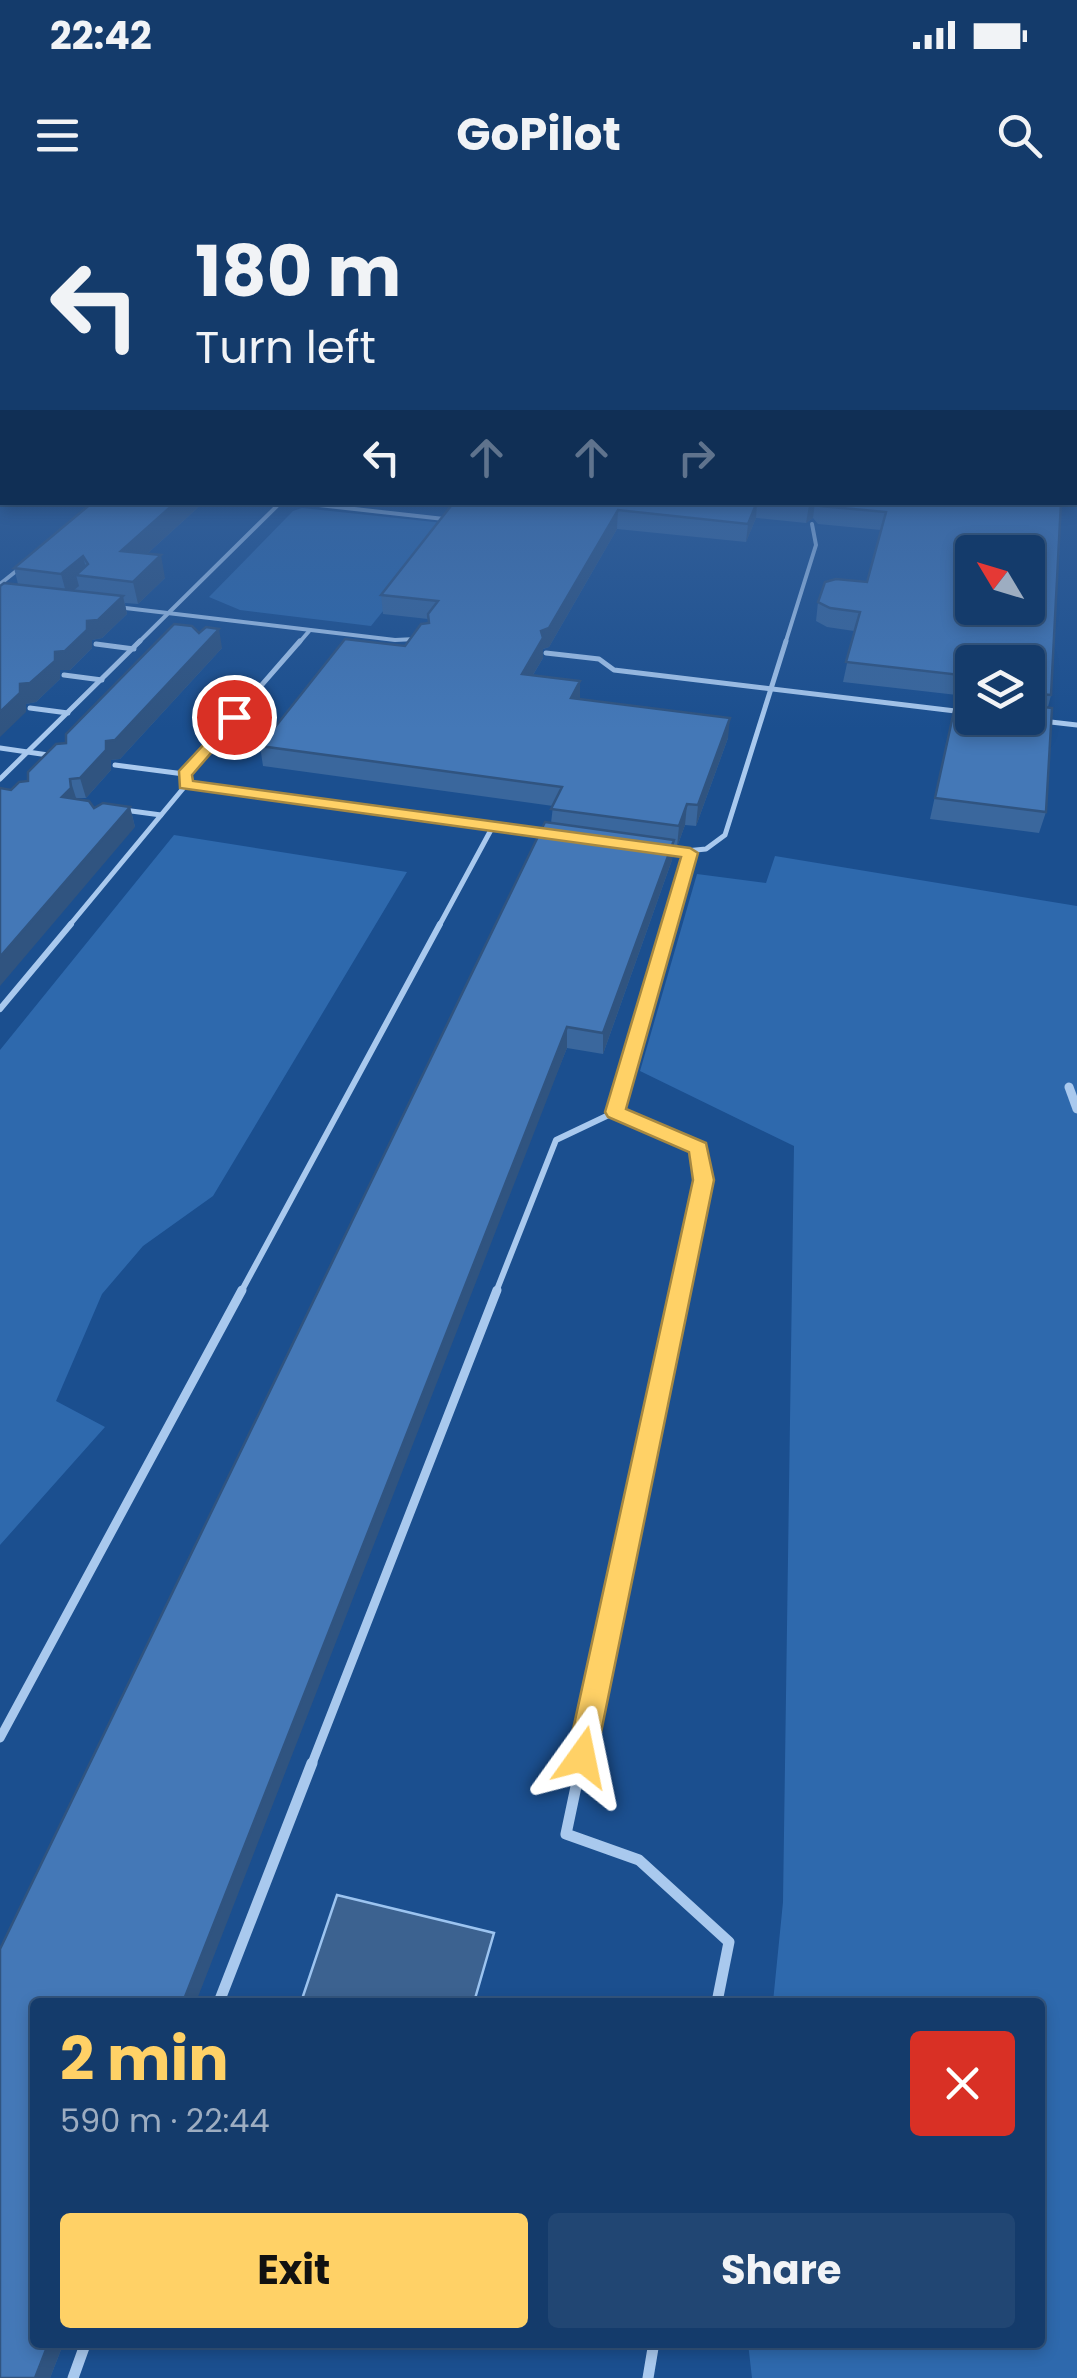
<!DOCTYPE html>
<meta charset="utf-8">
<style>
body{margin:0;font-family:Poppins,sans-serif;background:#214673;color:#f1f3f6;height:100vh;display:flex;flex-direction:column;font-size:38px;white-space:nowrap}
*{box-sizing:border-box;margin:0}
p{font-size:32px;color:#9dadc1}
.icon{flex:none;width:55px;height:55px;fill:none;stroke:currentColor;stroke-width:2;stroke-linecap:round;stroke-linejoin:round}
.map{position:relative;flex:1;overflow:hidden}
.panel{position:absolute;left:30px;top:1798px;width:1015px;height:350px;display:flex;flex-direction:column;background:#143b6b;border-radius:10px;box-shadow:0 5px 15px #0003,0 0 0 2px #33557e}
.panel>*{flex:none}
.top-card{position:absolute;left:0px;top:0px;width:1078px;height:305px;box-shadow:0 5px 15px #0003,0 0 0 2px #33557e;background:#143b6b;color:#f1f3f6;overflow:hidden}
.needle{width:65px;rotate:308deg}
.fabs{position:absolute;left:955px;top:335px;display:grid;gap:20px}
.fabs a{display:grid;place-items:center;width:90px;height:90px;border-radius:10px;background:#143b6b;box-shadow:0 5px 15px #0003,0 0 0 2px #33557e;font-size:50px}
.pin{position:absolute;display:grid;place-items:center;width:85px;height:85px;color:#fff;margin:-42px;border:5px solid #fff;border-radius:50%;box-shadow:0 2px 10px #0007}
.me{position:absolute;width:110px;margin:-55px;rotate:12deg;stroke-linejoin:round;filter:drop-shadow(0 0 8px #0008)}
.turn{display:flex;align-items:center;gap:35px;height:210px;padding:0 30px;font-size:45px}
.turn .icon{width:130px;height:130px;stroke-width:2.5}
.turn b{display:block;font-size:70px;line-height:85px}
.lanes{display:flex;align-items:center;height:95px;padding:0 30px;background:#0003;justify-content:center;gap:50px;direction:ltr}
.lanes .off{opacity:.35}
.round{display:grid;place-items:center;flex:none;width:105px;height:105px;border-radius:10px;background:#214673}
.summary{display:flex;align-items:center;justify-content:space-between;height:170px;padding:0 30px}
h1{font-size:60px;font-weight:700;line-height:75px;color:#ffd166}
.action{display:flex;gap:20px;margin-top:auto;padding:20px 30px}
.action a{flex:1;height:115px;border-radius:10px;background:#ffd166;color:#111;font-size:40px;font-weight:700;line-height:115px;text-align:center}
.action a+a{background:#214673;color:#f1f3f6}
.status{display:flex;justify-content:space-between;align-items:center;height:70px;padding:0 50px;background:#143b6b;direction:ltr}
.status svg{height:28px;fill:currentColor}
header{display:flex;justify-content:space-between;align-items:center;height:130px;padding:0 30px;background:#143b6b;font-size:45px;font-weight:700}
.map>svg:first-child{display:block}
.green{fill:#2e69ad}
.water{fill:#3c6290;stroke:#9cc4f0;stroke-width:2.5}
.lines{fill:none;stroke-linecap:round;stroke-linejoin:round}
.service-far4{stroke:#a9c9ee;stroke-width:4}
.service-far3{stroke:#a9c9ee;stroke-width:5}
.service-far2{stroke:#a9c9ee;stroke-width:6}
.service-far1{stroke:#a9c9ee;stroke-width:9}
.service{stroke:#a9c9ee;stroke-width:11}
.minor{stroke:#a9c9ee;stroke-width:9}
.wall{fill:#3a679d;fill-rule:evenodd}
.shaded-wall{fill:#305480}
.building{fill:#4478b7;stroke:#305480;stroke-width:2.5;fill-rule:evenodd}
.route{fill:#ffd166;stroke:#a68842;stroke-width:2.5}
</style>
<div class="status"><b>22:42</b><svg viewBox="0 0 49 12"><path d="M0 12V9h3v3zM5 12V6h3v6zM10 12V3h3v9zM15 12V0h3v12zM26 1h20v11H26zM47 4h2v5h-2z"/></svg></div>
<header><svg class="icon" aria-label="menu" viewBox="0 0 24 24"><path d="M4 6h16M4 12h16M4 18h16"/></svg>GoPilot<svg class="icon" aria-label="search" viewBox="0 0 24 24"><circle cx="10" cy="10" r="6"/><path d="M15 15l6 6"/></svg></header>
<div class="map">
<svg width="1077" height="2178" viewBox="0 0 1077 2178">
<rect width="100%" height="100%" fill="#1b4f8f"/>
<g class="green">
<polygon points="302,308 453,324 371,426 240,410 209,397 293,311"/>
<polygon points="174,635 407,672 213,996 143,1046 102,1094 56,1201 105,1227 0,1345 0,850"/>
<polygon points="775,656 1077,706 1077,2178 752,2178 748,2143 1040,2142 1040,1802 773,1802 783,1702 794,946 640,871 697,674 766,683"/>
</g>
<polygon class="water" points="337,1695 494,1733 474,1802 301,1802"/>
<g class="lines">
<g class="service-far4">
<polyline points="292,302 444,319 459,302"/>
<polyline points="0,384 20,368"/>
<polyline points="117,407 395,440 416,439"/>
<polyline points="137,444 281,302"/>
<polyline points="298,444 310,430"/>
<polyline points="785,444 816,345 812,324"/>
</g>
<g class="service-far3">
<polyline points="96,444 134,449"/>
<polyline points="546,453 599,459 614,470 972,513"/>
<polyline points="64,475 102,480"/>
<polyline points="30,508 68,513"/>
<polyline points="1042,521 1077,525"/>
<polyline points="0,548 55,556"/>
<polyline points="115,565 184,574"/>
<polyline points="0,579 140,441"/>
<polyline points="186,585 548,636"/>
<polyline points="124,610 161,615"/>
<polyline points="665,653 706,649 725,635 786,441"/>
<polyline points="69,726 186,585 184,574 300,441"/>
<polyline points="439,726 492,628"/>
<polyline points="669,726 690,653"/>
</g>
<g class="service-far2">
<polyline points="0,809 71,724"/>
<polyline points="615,912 669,724"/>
<polyline points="241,1092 440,724"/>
<polyline points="496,1092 556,940 615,912 699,948 703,980 679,1092"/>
</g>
<g class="service-far1">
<polyline points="0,1538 242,1090"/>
<polyline points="311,1566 497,1090"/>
<polyline points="580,1566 680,1090"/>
</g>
<g class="service">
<polyline points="581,1563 566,1634 639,1660 729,1742 717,1802"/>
<polyline points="219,1802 312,1563"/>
<polyline points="73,2178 86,2142"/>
<polyline points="648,2178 654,2142"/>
</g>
<polyline class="minor" points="1069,887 1077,909"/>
</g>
<g class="wall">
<polygon points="93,302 204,302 147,354 165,378 138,404 125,403 127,414 102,438 92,440 92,448 70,470 60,470 60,479 36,502 26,504 26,512 18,384 14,368"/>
<path d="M454,302H1061L1051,495L1048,507L1046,612L1039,633L930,619L957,495L843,482L854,431L827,427L816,421L818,402L867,382L881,330L818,324L813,318L806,323L756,318L746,342L617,329L549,447L543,449V458L533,475L580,481V499L728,538L696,626L685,625L677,647H673L672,660L603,854L567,848L35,2142H64L50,2178H0L551,623L553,606L263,566L260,546L405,446L429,423L428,419L383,414L381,395ZM972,462H1028V518H972Z"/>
<polygon points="199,433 222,448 120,559 111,560 111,570 86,598 76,598 94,608 130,607 135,627 11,590 28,581 66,543"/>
</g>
<g class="shaded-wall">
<polygon points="176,302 204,302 126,373 121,351"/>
<polygon points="757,302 756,318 746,342 748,324"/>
<polygon points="813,302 815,302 813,318 806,323 809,305"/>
<polygon points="618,310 617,329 549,447 543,449 543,458 522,493 522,474 541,431"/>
<polygon points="161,355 165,378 138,404 133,382"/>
<polygon points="83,356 88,377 76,375 79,386 67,396 61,374"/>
<polygon points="123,396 127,414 102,438 92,440 92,448 70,470 60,470 60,479 36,502 26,504 26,512 0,537 0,512 20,484 87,421"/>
<polygon points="219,429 222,448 120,559 111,560 111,570 86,598 80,578 106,541"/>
<polygon points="580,481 580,501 571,498"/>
<polygon points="730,518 728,538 696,626 698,605"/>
<polygon points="70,579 76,598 62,597"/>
<polygon points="687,604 685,625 677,647 679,626"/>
<polygon points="130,607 135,627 0,786 0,757"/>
<polygon points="674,640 672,660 603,854 603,833"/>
<polygon points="567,827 567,848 196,1802 183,1802"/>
<polygon points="49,2142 64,2142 50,2178 35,2178"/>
</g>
<g class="building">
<polygon points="93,302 176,302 121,351 161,355 133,382 76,375 88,364 83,356 61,374 14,368"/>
<polygon points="454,302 757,302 748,324 618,310 549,428 541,431 543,438 522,474 580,481 571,498 730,518 698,605 687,604 679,626 551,609 562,587 260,546 345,439 405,446 421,424 429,423 428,414 438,401 381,395"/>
<polygon points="784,302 813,302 809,305"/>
<path d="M817,302H1061L1051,495L1028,493V462H972V486L959,485L961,475L846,462L860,412L830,408L818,402L825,382L836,379L867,382L886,312L820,306ZM972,352H1028V408H972Z"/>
<polygon points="4,383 123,396 98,420 87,421 87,430 65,451 55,452 55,461 30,483 20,484 20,493 0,512 0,386"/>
<polygon points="174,424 192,426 199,433 206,427 219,429 115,540 106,541 106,550 80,578 70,579 71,588 62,597 89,601 94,608 103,603 130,607 0,757 0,588 11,590 19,582 28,581 28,572 56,544 66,543 66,534"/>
<polygon points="957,497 972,498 972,518 1028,518 1028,505 1052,508 1046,612 935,598"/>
<polygon points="545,622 674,640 603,833 567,827 183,1802 35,1802 35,2142 49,2142 35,2178 0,2178 0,1749"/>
</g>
<linearGradient id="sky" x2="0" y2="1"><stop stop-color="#0f2b4f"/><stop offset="0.42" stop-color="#39639b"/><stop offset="1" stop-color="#39639b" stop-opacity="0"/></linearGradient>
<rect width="1077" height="529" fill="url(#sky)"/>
<polygon class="route" points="234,512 242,517 192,575 193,581 690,648 698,653 626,909 706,943 714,980 596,1557 592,1567 582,1571 571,1567 567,1557 693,980 689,952 608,917 605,912 681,657 180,588 179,571"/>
</svg>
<div class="fabs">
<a><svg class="needle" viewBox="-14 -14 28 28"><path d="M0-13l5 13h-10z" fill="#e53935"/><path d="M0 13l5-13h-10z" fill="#9dadc1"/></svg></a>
<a><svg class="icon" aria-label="layers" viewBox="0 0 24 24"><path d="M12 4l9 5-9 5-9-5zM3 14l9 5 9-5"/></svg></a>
</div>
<div class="pin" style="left:234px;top:517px;background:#d93025"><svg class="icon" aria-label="arrive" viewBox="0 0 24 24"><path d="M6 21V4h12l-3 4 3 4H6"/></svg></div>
<svg class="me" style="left:582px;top:1557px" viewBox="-20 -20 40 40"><path d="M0-17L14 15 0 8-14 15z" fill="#ffd166" stroke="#fff" stroke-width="4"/></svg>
<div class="top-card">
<div class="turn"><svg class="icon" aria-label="left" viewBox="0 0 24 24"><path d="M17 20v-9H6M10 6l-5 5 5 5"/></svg><div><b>180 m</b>Turn left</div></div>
<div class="lanes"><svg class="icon" aria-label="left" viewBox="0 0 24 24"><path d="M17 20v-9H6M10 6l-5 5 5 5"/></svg><svg class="icon off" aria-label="ahead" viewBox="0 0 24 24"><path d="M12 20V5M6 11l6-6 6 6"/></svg><svg class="icon off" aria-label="ahead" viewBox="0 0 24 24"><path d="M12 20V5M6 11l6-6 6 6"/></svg><svg class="icon off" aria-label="right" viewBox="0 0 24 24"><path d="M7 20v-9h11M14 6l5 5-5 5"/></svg></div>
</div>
<section class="panel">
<div class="summary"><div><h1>2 min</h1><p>590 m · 22:44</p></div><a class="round" style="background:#d93025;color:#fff"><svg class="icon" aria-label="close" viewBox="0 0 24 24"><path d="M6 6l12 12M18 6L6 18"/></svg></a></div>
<div class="action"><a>Exit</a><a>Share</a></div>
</section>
</div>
